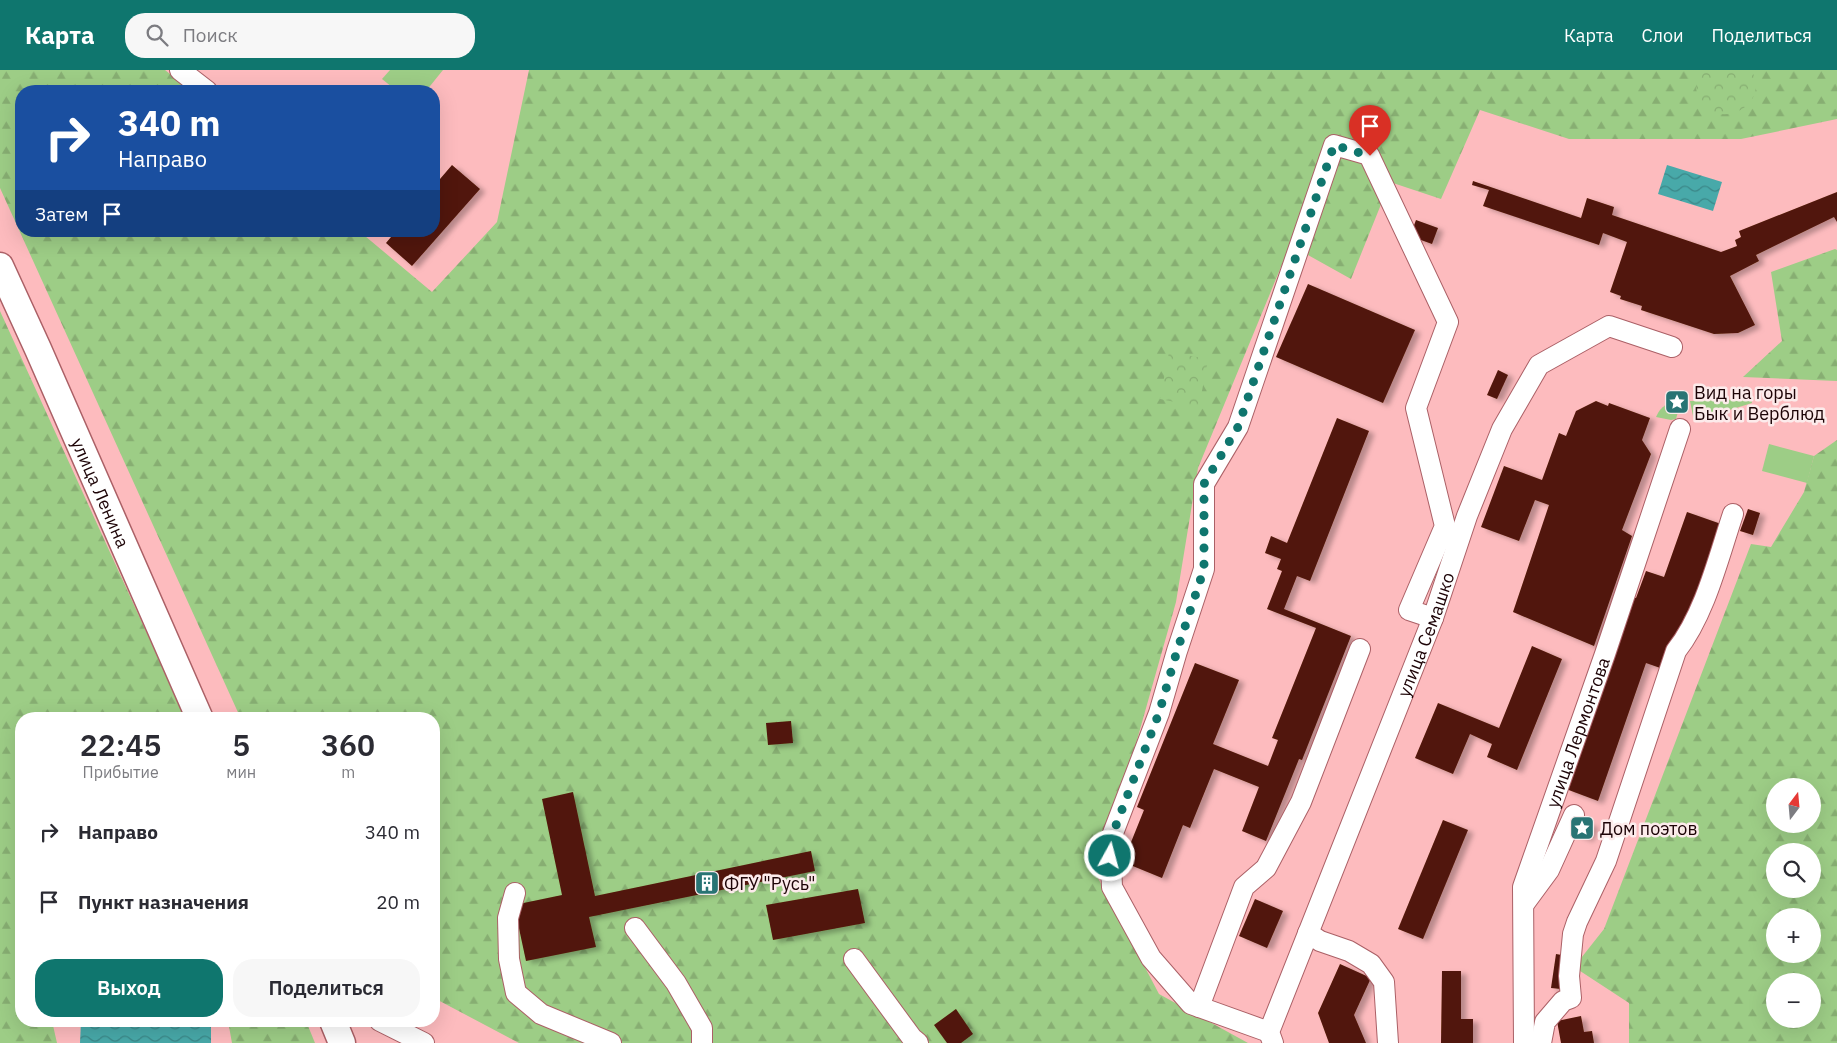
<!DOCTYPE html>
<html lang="ru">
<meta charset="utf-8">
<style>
body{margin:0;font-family:"IBM Plex Sans",sans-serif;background:#f7f7f7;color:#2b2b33;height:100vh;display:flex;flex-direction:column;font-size:19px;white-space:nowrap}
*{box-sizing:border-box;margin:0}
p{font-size:16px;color:#7c7c81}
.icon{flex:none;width:28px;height:28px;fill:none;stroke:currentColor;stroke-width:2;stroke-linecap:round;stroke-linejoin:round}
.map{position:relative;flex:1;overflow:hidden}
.details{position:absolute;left:15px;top:642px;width:425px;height:315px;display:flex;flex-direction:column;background:#fff;border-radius:20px;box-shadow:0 5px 20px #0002}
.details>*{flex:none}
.hud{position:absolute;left:15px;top:15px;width:425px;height:152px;border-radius:20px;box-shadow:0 5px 20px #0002;background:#1a4fa0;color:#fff;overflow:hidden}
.needle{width:32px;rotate:16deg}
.fabs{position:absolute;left:1766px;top:708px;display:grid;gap:10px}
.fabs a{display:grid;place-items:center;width:55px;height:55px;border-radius:50%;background:#fff;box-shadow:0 5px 20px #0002;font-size:25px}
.pin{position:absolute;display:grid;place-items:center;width:42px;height:42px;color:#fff;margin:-51px -21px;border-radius:50% 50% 50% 0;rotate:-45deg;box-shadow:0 0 5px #0007}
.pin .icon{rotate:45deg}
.me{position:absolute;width:55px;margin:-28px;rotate:7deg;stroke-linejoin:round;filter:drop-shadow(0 0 4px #0008)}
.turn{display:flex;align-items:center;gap:18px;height:105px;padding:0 20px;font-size:22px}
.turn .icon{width:65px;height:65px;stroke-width:2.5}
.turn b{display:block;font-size:35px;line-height:42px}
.then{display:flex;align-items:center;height:48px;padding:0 20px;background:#0003;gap:10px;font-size:19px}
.eta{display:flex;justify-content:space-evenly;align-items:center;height:85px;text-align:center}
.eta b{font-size:30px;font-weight:600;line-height:35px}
.cta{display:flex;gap:10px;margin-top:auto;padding:10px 20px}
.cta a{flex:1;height:58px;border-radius:20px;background:#0f766e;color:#fff;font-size:20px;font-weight:600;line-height:58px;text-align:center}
.cta a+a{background:#f7f7f7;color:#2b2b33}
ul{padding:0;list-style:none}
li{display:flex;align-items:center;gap:15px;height:70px;padding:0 20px}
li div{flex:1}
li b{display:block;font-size:19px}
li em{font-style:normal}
header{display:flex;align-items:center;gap:30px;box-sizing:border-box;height:70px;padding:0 25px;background:#0f766e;color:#fff}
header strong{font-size:24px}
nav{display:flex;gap:28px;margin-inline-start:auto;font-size:18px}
.search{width:350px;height:45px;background:#f7f7f7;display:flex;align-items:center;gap:12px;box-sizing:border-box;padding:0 18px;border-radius:20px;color:#7c7c81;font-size:19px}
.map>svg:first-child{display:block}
.grass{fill:#9dcd86}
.forest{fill:url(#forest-firs);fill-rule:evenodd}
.park{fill:url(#park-crowns)}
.water{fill:url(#water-waves)}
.building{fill:#511808;filter:url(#shadow)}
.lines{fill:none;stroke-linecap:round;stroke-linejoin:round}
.minor-casing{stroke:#ab6066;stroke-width:22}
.major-casing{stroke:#ab6066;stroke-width:29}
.minor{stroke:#fff;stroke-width:20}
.major{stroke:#fff;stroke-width:26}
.route{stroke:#0f766e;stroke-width:9;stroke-dasharray:0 16.2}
.labels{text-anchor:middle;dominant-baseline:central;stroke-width:5;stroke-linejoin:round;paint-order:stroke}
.poi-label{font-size:18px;fill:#1c0306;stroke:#fcebeb;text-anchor:start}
.street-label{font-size:18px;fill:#1c0306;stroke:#fcebeb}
</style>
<header>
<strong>Карта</strong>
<div class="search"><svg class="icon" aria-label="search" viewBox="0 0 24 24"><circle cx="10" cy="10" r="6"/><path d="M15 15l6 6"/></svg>Поиск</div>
<nav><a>Карта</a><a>Слои</a><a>Поделиться</a></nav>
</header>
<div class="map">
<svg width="1837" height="973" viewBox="0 0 1837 973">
<defs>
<pattern id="forest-firs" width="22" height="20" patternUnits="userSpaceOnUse" patternTransform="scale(1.25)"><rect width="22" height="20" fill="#9dcd86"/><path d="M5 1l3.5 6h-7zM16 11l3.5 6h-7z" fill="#87ae72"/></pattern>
<pattern id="park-crowns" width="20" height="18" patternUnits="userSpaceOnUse" patternTransform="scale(1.25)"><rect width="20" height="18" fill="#9dcd86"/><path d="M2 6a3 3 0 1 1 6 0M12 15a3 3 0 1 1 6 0" fill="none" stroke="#87ae72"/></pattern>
<pattern id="water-waves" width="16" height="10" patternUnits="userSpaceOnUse" patternTransform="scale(1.25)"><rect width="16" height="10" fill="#48a9a9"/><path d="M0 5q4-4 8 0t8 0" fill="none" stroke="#3b8788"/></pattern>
<filter id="shadow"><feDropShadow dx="5.5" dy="3" stdDeviation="2.5" flood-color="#0004"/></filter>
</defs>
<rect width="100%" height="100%" fill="#fdbbbe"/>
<g class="grass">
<polygon points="390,0 443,0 426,21 397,21 382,9"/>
<polygon points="1751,329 1752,333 1694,351 1690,331"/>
<path d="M1681,331L1676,349L1671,350L1656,347C1661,335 1668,333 1681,331Z"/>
<polygon points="1769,374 1814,386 1807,413 1762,401"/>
</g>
<g class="forest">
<polygon points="0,0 165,0 191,21 21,21 21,161 359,161 432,222 497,152 529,0 1837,0 1837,49 1741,69 1569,69 1480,40 1441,129 1390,112 1351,209 1290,175 1198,398 1176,532 1098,808 1159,924 1248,973 519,973 434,928 434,649 241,649 0,118"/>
<polygon points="1835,179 1837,180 1837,311 1743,307 1782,271 1771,202"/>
<polygon points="0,241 186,649 21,649 21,951 52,951 57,973 0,973"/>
<path d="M1837,370V973H1629V933L1574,897L1604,859L1751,474L1771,477L1804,422L1814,386ZM1775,716H1812V754H1775ZM1775,781H1812V819H1775ZM1775,846H1812V884H1775ZM1775,911H1812V949H1775Z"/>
<polygon points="228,951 306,951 315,973 232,973"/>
</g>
<g class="park">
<path d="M1700,0H1751C1773,35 1715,65 1698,26C1695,18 1695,8 1700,0Z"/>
<polygon points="1169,282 1208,289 1199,337 1160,329"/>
</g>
<g class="water">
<polygon points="1667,95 1722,112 1713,141 1658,124"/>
<polygon points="81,951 211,951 211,973 80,973"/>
</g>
<g class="building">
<polygon points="452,95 480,119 412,196 386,173 396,161 434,161 434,116"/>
<polygon points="1473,111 1581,148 1587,128 1614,137 1612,145 1721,182 1737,176 1735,170 1741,167 1739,161 1837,122 1837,152 1834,147 1756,185 1759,191 1730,206 1755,255 1738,263 1714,264 1641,240 1642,236 1620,229 1621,226 1610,222 1627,172 1603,163 1599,175 1483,136 1489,120 1472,115"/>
<polygon points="1416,150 1438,158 1432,174 1410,166"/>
<polygon points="1308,214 1415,260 1383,333 1276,287"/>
<polygon points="1498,300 1508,305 1497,329 1487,325"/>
<polygon points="1596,331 1608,336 1609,333 1650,348 1642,370 1651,384 1622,460 1632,466 1594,576 1513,542 1549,435 1535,430 1519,471 1481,457 1504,396 1542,410 1559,363 1566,366 1576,341"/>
<polygon points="1337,348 1369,361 1310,511 1297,506 1284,539 1351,566 1302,690 1299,689 1266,771 1242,761 1259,717 1214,699 1190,758 1183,755 1162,808 1123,792 1144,740 1137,737 1195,593 1239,610 1213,674 1268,696 1278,670 1272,668 1316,558 1267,539 1282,501 1277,499 1281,489 1265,483 1271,466 1287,473"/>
<polygon points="1748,439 1760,443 1753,465 1740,461"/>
<polygon points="1687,442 1724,455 1692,548 1685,546 1666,600 1646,593 1598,731 1566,719 1632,527 1636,528 1646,501 1664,507"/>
<polygon points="1532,576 1562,589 1517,700 1487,687 1492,674 1470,664 1453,704 1415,688 1438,633 1499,658"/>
<polygon points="791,651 793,673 768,675 766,653"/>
<polygon points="573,722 595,826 811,781 815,801 589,847 596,877 526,891 514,835 562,825 542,729"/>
<polygon points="1576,748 1593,755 1588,769 1571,762"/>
<polygon points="1443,750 1468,760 1423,869 1398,859"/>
<polygon points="858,819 865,853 773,870 766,835"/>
<polygon points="1255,829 1283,841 1267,878 1239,866"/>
<polygon points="1556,884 1567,886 1561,919 1551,918"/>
<polygon points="1340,894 1371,908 1354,945 1366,973 1329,973 1318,943"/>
<polygon points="1442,901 1461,901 1461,949 1473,949 1473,973 1441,973"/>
<polygon points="956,939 973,964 961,973 947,973 934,955"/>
<polygon points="1581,946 1584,962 1592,961 1594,973 1561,973 1557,951"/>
</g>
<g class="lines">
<defs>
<g id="minor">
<polyline points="180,0 207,21"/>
<polyline points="515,823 508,848 509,889 516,923 541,944 611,973"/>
<polyline points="1524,834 1549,800 1574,745"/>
<polyline points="635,858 676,913 702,958 702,973"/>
<polyline points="1308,863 1320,871 1349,881 1371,894 1384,912 1388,973"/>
<polyline points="854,889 912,968 918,973"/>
<polyline points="1199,937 1244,817 1266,798 1301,732 1360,579"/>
<polyline points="380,951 424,973"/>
<polyline points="1269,962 1191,934 1151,888 1112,817 1110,771 1159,643 1177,581 1204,499 1204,414 1238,357 1334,75 1369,85 1448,252 1416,338 1445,456 1409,540 1433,548"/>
<path id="s1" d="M1273,973L1269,962L1433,548L1467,446L1502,359L1539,295L1609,256L1672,277"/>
<path id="s2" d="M1524,973L1523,817L1605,584L1680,359"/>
<path d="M1541,973L1545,952L1563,931L1571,928L1569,906L1573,864L1577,852L1606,791L1676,581C1705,544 1718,489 1733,444"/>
</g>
<g id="major">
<path id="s3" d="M0,196L38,279L200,649"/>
<polyline points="333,951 342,973"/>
</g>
</defs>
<use href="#minor" class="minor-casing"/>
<use href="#major" class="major-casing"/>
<use href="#minor" class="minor"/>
<use href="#major" class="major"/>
</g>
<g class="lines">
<polyline class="route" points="1110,786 1110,771 1159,643 1177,581 1204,499 1204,414 1238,357 1334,75 1370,86"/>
</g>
<defs>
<symbol id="sight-square" viewBox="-11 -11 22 22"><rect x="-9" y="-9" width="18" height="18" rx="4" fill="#297474" stroke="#fcebeb"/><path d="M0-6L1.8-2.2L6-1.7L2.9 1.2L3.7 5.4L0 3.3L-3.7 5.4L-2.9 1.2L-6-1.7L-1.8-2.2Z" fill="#fff"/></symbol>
<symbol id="building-square" viewBox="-11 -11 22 22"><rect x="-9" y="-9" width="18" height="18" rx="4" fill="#297474" stroke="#fcebeb"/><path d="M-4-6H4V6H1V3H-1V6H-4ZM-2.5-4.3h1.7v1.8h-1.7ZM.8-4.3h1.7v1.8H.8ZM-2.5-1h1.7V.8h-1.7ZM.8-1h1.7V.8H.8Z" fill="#fff"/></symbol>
</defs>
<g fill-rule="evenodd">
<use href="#sight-square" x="1663" y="318" width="28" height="28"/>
<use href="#sight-square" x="1568" y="744" width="28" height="28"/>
<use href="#building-square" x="693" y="799" width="28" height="28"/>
</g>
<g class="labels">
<g class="poi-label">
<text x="1694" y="322">Вид на горы<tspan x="1694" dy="21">Бык и Верблюд</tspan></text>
<text x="1600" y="758">Дом поэтов</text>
<text x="724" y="813">ФГУ "Русь"</text>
</g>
<g class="street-label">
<text stroke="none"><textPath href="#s3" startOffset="248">улица Ленина</textPath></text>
<text stroke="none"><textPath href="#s1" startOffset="439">улица Семашко</textPath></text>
<text stroke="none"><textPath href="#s2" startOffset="320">улица Лермонтова</textPath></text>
</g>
</g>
</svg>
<div class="fabs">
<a><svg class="needle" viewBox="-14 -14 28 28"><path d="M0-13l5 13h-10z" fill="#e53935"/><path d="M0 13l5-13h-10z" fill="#7c7c81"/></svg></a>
<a><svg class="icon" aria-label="search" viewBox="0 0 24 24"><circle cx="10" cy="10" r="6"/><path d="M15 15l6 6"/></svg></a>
<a>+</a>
<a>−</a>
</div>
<div class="pin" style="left:1370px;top:86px;background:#d93025"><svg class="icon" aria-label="arrive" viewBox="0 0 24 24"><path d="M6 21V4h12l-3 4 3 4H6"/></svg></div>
<svg class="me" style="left:1110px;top:786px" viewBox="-20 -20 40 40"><circle r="17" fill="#0f766e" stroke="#fff" stroke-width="3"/><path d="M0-11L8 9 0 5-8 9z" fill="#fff"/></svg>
<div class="hud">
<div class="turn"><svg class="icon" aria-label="right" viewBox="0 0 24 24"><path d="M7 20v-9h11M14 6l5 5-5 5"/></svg><div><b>340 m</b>Направо</div></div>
<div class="then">Затем<svg class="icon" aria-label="arrive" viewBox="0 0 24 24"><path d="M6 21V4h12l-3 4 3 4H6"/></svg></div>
</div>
<section class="details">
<div class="eta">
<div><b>22:45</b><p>Прибытие</p></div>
<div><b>5</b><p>мин</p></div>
<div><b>360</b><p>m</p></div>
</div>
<ul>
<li><svg class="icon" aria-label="right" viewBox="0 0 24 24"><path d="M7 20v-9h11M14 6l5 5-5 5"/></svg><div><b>Направо</b></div><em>340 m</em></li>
<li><svg class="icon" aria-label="arrive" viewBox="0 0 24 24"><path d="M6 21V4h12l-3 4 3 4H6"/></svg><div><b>Пункт назначения</b></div><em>20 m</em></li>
</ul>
<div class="cta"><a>Выход</a><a>Поделиться</a></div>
</section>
</div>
